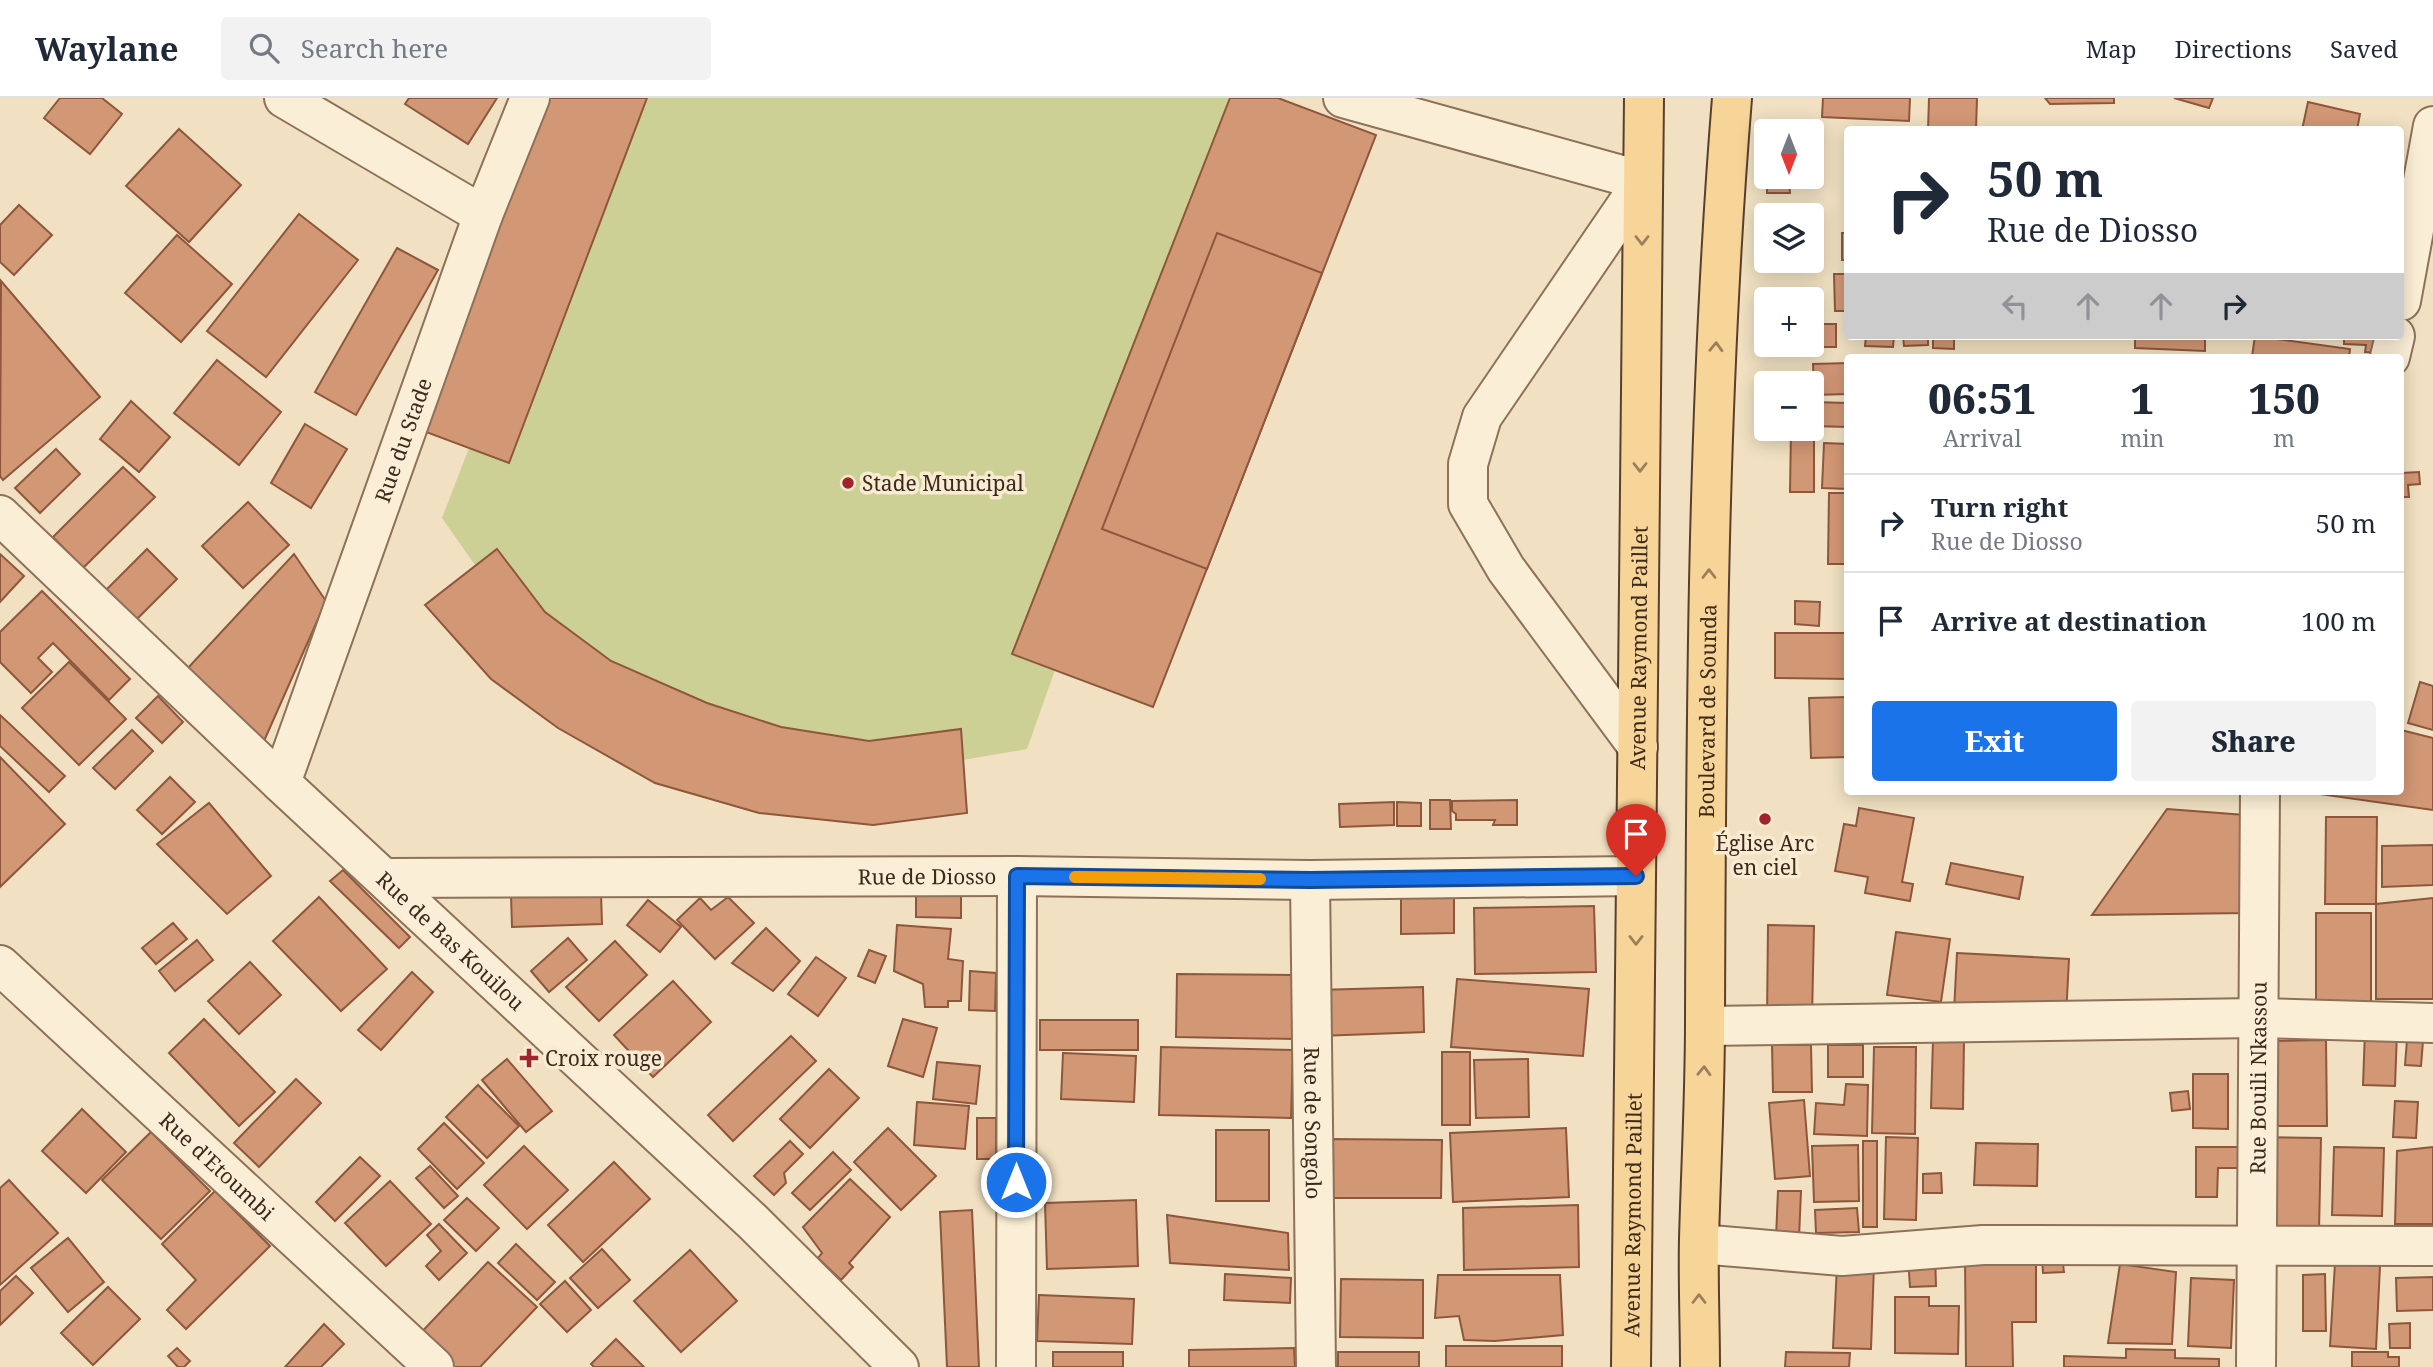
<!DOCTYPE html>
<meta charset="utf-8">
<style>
body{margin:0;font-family:"Noto Serif",serif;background:#f2f2f3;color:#1f2937;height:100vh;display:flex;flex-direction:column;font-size:26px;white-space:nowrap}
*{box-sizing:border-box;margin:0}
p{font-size:23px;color:#747a83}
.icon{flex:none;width:38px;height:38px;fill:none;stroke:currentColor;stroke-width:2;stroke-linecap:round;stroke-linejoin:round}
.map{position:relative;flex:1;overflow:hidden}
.details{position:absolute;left:1844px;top:256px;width:560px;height:441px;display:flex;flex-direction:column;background:#fff;border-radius:7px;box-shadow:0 4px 18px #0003}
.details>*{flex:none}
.top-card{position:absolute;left:1844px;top:28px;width:560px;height:214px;border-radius:7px;box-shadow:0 4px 18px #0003;background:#fff;color:#1f2937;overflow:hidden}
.needle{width:46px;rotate:180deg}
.fabs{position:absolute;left:1754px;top:21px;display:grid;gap:14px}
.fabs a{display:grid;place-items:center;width:70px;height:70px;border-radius:7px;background:#fff;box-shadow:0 4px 18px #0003;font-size:35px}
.pin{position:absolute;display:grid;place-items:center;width:60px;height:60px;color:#fff;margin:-72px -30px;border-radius:50% 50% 50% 0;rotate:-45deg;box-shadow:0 0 7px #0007}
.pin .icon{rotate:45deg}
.me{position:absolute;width:77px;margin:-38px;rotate:0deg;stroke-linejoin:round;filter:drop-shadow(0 0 5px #0008)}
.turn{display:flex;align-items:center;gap:24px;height:147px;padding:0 28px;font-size:32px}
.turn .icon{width:91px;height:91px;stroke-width:2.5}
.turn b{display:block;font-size:49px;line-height:60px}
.lanes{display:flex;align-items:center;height:66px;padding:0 28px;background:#0003;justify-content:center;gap:35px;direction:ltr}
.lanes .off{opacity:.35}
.eta{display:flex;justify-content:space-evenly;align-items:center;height:119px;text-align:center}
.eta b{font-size:42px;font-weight:800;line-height:49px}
.button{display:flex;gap:14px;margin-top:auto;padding:14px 28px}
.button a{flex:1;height:80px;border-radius:7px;background:#1a73e8;color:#fff;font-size:28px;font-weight:800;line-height:80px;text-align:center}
.button a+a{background:#f2f2f3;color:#1f2937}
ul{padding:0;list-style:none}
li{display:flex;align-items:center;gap:21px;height:98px;padding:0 28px;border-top:2px solid #e0e1e3}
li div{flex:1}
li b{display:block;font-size:26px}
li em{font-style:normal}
header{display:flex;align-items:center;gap:42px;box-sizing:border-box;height:98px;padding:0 35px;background:#fff;border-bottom:2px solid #e0e1e3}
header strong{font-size:33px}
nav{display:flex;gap:38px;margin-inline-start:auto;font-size:24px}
.search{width:490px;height:63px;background:#f2f2f3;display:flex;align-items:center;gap:18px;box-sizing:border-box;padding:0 24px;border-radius:7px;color:#747a83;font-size:26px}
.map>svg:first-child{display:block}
.green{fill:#cdd095}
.building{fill:#d29775;stroke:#8e573c;stroke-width:2}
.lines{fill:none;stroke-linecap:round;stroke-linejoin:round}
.minor-casing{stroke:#8d7158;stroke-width:42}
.major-casing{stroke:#5a3f2c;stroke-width:42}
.minor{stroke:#fbeed6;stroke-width:38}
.major{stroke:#f7d497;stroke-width:38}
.oneway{stroke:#9a7f5a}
.route-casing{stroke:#114b97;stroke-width:18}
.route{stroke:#1a73e8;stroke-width:12}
.slow{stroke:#f59e0b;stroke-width:12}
.poi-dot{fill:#a1232b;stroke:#f8ebd2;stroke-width:2.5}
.labels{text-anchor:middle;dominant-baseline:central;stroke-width:7;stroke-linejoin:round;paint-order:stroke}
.street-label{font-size:21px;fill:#3c2a1d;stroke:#f8ebd2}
.poi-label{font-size:21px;fill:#3c2a1d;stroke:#f8ebd2;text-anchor:start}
</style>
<header>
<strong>Waylane</strong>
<div class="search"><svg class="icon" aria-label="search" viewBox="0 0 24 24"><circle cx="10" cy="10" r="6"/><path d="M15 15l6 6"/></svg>Search here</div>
<nav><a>Map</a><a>Directions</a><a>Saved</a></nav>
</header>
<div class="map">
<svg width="2433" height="1269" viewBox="0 0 2433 1269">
<rect width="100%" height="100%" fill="#f1e1c2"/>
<polygon class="green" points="544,0 1279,0 1376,37 1153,609 1055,572 1027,651 963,662 967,715 873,727 655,685 558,630 491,581 425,507 475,467 442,420 469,350"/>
<g class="building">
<polygon points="60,0 102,0 122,16 90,56 44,20"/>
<polygon points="409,0 497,0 468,46 405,6"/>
<polygon points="544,0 647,0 509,365 418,331"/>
<polygon points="1230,0 1278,0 1376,37 1153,609 1012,556"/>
<polygon points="1823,0 1910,0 1909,23 1822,19"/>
<polygon points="1929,0 1977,0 1976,32 1928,32"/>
<polygon points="2045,0 2114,0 2114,5 2050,6"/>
<polygon points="2174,0 2213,0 2209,10"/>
<polygon points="2308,4 2360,16 2357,32 2302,32"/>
<polygon points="179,31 241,87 189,144 126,88"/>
<polygon points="1767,79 1789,79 1790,95 1767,95"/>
<polygon points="19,107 52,137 14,177 0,164 0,127"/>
<polygon points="299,116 358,162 266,279 207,233"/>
<polygon points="1217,135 1322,175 1207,471 1102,431"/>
<rect x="1842" y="135" width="6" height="27"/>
<polygon points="177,137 232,186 181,244 125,195"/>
<polygon points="397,150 438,172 356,317 315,294"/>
<polygon points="1834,176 1848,176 1848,213 1835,213"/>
<polygon points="1,183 100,299 3,382 0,378"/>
<polygon points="1811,226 1836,226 1836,249 1803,249 1803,247 1811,247"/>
<polygon points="1866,238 1894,238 1893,249 1865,248"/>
<polygon points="1903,238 1928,238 1928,247 1904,248"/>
<polygon points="1933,238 1954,238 1954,251 1933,250"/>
<polygon points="2135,238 2205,238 2205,253 2135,250"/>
<polygon points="2255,238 2350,251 2349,259 2252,259"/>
<polygon points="2344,238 2382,238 2381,255 2365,254 2366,247 2344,246"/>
<polygon points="217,262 281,314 239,367 174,315"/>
<polygon points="1848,265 1848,296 1814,297 1813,266"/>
<polygon points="131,303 170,339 139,374 100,341"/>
<polygon points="1811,304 1848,305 1848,329 1811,328"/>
<polygon points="305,326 347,351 311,410 271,385"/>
<polygon points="1791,332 1814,332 1814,394 1790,394"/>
<polygon points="1824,345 1848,346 1848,391 1822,390"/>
<polygon points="56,351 80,376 40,415 15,390"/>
<polygon points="123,369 155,399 83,470 53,439"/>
<polygon points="2419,374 2420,386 2408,387 2409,399 2401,399 2401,375"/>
<polygon points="1829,395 1848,395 1848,466 1828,466"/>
<polygon points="248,404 289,447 243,490 202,448"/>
<polygon points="147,451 177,481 136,522 106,492"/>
<polygon points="497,451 545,514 611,563 707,605 781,629 869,643 961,631 967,715 873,727 759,715 655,685 558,630 491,581 425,507"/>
<polygon points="0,456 24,478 0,504"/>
<polygon points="294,456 326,503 264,643 187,571"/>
<polygon points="42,493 130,581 109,602 53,545 38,560 52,574 31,595 0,564 0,534"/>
<polygon points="1795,503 1820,504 1819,528 1795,526"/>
<polygon points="1775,535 1848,535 1848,581 1775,580"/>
<polygon points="69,564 126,621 79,667 22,610"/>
<polygon points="2420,584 2433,588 2433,632 2408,625"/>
<polygon points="158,598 183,624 162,645 136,620"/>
<polygon points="1848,599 1848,659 1811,660 1809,600"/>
<polygon points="0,617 65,678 49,694 0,648"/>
<polygon points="132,632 153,653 115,691 93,670"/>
<polygon points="2401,632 2433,640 2433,712 2319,696 2319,693 2401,693"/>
<polygon points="0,659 65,726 0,789"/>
<polygon points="170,679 195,704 162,736 137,712"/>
<polygon points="1430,702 1450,702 1451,731 1430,731"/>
<polygon points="1517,702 1517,727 1493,727 1495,722 1456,722 1456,716 1452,713 1452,703"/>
<polygon points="1394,704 1394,727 1340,729 1339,706"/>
<polygon points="1397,704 1421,705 1421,728 1397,728"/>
<polygon points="209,705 271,778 227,816 157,746"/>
<polygon points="1859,710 1914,720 1902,784 1913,786 1910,803 1865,795 1868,779 1835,773 1844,726 1856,728"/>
<polygon points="2167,711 2258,718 2247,815 2092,817"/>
<polygon points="2326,719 2377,719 2376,806 2325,806"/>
<polygon points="2433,747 2433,787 2382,789 2382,748"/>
<polygon points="1951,765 2023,779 2019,801 1946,786"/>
<polygon points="343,772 410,839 399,850 330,783"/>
<polygon points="1454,787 1454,835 1401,836 1401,791"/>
<polygon points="601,795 602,826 512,829 511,797"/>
<polygon points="916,797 961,798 961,820 916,819"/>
<polygon points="319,799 387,871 341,913 273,843"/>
<polygon points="728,799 754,825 715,861 677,822 700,800 711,812"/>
<polygon points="2433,800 2433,901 2376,901 2376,806"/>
<polygon points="648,802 681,829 660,854 627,827"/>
<polygon points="1594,808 1596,874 1475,876 1474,810"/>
<rect x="2316" y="815" width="55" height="90"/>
<polygon points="173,825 187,841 156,866 142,850"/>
<polygon points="897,827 951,831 948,861 963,863 961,903 948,903 948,909 925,909 923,886 894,873"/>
<polygon points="1768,827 1814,828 1812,920 1767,920"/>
<polygon points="766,830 800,863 773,893 732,865"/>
<polygon points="1896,834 1950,841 1941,904 1887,897"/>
<polygon points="568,840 587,862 549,894 531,873"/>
<polygon points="197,842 213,862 175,893 159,873"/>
<polygon points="615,843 647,877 599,923 566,889"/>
<polygon points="869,852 886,858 875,885 858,878"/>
<polygon points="1957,855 2069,861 2066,919 1954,913"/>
<polygon points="816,859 846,880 818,918 788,896"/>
<polygon points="250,864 281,897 239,936 208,903"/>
<polygon points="970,873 996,875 995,913 969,912"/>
<polygon points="412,874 433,894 381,952 358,932"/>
<polygon points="1177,876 1295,877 1294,941 1176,939"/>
<polygon points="1457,881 1589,891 1583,958 1451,949"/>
<polygon points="673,883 711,924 653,979 614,937"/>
<polygon points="1423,889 1424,934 1320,938 1318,892"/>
<polygon points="204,921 275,994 239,1028 169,955"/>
<polygon points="903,921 937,930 923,979 888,968"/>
<rect x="1040" y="922" width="98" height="30"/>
<polygon points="2365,933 2397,934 2395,988 2363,987"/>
<polygon points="791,938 816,963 733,1043 708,1017"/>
<polygon points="1933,941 1964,941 1963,1011 1931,1010"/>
<polygon points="2326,942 2327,1028 2271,1028 2270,943"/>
<polygon points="2407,942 2423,943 2421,968 2405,967"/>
<polygon points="1772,947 1811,947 1812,994 1773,994"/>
<rect x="1828" y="947" width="35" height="32"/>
<polygon points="1161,949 1293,952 1291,1020 1159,1017"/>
<polygon points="1874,949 1916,949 1915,1036 1872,1035"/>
<rect x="1442" y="954" width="28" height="73"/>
<polygon points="1063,955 1136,958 1134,1004 1061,1001"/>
<polygon points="507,961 552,1013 526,1034 482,982"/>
<polygon points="1528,961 1529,1019 1476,1020 1474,962"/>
<polygon points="937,964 980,968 976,1006 933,1001"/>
<polygon points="829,971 859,1000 810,1050 780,1021"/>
<polygon points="2193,976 2228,976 2228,1031 2193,1030"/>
<polygon points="296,981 321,1005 259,1069 234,1045"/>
<polygon points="1846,986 1868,987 1867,1038 1814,1036 1816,1005 1844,1007"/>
<polygon points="478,987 519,1028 487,1060 446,1019"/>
<polygon points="2188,993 2190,1011 2172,1013 2170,995"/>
<polygon points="1804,1002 1810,1078 1775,1081 1769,1005"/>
<polygon points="2395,1003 2418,1004 2416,1040 2393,1039"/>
<polygon points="917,1004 969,1008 965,1051 914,1047"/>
<polygon points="82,1011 126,1054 86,1095 42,1053"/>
<rect x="977" y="1020" width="19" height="41"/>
<polygon points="444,1025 484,1065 457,1091 418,1051"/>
<polygon points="888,1030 936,1078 901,1112 854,1064"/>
<polygon points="1566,1030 1569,1099 1453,1104 1450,1035"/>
<rect x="1216" y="1032" width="53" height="71"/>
<polygon points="151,1034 210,1093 161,1141 102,1082"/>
<polygon points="1886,1039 1918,1040 1916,1122 1884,1121"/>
<polygon points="2260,1039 2321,1040 2319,1133 2258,1131"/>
<polygon points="1328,1041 1442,1042 1441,1100 1327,1100"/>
<polygon points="790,1043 803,1056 784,1075 786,1085 774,1097 754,1078"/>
<rect x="1863" y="1043" width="14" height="86"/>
<polygon points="1976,1045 2038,1046 2037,1088 1974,1087"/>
<polygon points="1858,1047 1859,1103 1814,1104 1812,1048"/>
<polygon points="524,1048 568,1092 527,1131 484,1087"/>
<polygon points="2196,1049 2247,1049 2247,1070 2218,1070 2217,1099 2196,1099"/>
<polygon points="2334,1049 2384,1050 2382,1118 2332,1117"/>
<polygon points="2433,1049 2433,1126 2395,1126 2397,1053"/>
<polygon points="833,1054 851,1072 810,1112 792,1095"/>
<polygon points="360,1059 380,1078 335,1123 316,1104"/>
<polygon points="614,1064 650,1101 583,1164 548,1127"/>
<polygon points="430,1068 458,1098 444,1110 416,1080"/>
<polygon points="1941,1075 1942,1095 1923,1095 1923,1076"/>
<polygon points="850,1081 890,1119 849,1165 853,1169 841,1182 818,1160 822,1155 803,1129"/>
<polygon points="9,1082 58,1135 0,1187 0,1090"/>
<polygon points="390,1083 431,1126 386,1168 345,1125"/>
<polygon points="215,1093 270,1148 186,1231 167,1212 196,1182 162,1146"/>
<polygon points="1778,1093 1801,1093 1799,1140 1776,1140"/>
<polygon points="467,1100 499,1130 476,1153 444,1122"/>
<polygon points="1136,1102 1138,1168 1047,1171 1045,1105"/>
<polygon points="1578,1107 1579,1169 1464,1172 1463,1110"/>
<polygon points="1857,1110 1859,1134 1816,1135 1815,1112"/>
<polygon points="972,1112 979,1269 947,1269 940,1114"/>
<polygon points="1167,1117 1288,1135 1289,1172 1170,1165"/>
<polygon points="439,1126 467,1155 439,1182 426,1168 441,1153 427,1137"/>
<polygon points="68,1140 104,1184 68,1214 31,1170"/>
<polygon points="516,1146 555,1184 537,1202 498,1165"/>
<polygon points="602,1151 630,1182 598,1210 570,1180"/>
<polygon points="690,1152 737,1203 681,1254 634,1203"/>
<polygon points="1935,1157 1936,1188 1910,1189 1908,1159"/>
<polygon points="2062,1158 2064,1174 2043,1175 2042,1159"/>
<polygon points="1965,1159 2036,1159 2036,1224 2012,1224 2013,1269 1966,1269"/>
<polygon points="488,1164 537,1209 480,1269 445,1269 415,1241"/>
<polygon points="2335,1165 2380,1168 2376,1251 2330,1248"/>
<polygon points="2120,1166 2176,1174 2172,1246 2108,1245"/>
<polygon points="1837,1167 1874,1167 1871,1251 1833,1250"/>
<polygon points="1225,1176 1291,1180 1290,1205 1224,1202"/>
<polygon points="2325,1176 2326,1233 2303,1233 2303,1177"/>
<polygon points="1438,1177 1560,1177 1563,1237 1495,1243 1464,1242 1459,1218 1435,1220"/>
<polygon points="16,1178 33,1195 0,1227 0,1193"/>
<polygon points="2433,1179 2433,1212 2397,1213 2396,1180"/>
<polygon points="2191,1180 2234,1182 2231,1250 2188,1248"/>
<polygon points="1341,1181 1423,1182 1423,1240 1340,1239"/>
<polygon points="565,1183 591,1212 567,1234 540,1206"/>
<polygon points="108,1189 140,1221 93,1267 61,1235"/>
<polygon points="1039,1197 1134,1201 1132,1246 1037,1243"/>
<polygon points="1895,1199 1929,1199 1929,1208 1959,1208 1958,1256 1895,1255"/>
<polygon points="2410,1225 2410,1250 2390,1250 2389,1226"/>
<polygon points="324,1226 344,1246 321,1269 285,1269"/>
<polygon points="616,1241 644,1269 594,1269 591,1266"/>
<rect x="1446" y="1248" width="116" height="21"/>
<polygon points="177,1250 190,1263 184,1269 178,1269 168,1258"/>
<polygon points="1294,1250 1295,1269 1189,1269 1189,1252"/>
<polygon points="2126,1251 2175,1252 2175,1260 2219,1261 2219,1269 2064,1269 2064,1258 2126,1260"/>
<rect x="1053" y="1254" width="70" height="15"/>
<rect x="1338" y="1254" width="81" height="15"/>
<polygon points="1786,1254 1850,1255 1849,1269 1785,1269"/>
<polygon points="2352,1254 2388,1254 2388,1259 2399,1259 2399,1269 2352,1269"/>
</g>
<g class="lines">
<defs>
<g id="minor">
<polyline points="284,0 483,117"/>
<polyline points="1343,0 1643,83 1482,319 1468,366 1468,406 1506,471 1638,649"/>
<polyline points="2401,203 2433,28"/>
<polyline points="2390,259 2395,238"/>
<path id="s1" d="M0,417L281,685L752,1123L899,1269"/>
<path id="s2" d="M281,685L483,117L530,0"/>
<path id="s3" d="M386,780L1017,778L1310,782L1636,778"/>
<path id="s4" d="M1310,782L1316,1269"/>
<path id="s5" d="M0,867L434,1269"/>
<polyline points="1705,928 2258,920 2433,925"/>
<polyline points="1699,1146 1842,1158 1983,1147 2433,1148"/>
<polyline points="1016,1269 1017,778"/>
<path id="s6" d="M2256,1269L2260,693"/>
</g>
<g id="major">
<path id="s7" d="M1631,1269L1644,0"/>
<path id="s8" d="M1700,1269C1700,1227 1698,1184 1699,1141C1701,1069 1705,997 1705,924C1706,616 1707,308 1732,0"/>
</g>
</defs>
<use href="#minor" class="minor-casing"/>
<use href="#major" class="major-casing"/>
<use href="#minor" class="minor"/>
<use href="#major" class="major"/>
</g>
<defs><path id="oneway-chevron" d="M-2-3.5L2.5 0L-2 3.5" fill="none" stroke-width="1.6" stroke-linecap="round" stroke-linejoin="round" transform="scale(1.75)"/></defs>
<g class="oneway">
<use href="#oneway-chevron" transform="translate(1642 142) rotate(90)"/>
<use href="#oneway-chevron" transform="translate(1716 249) rotate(-88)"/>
<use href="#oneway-chevron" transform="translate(1640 369) rotate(90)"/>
<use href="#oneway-chevron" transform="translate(1709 476) rotate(-90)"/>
<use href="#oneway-chevron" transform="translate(1636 842) rotate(90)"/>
<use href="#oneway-chevron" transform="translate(1704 973) rotate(-88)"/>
<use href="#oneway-chevron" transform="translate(1699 1201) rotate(-90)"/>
</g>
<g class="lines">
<defs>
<polyline id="route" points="1016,1084 1017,778 1310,782 1636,778"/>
</defs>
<use href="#route" class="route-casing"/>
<use href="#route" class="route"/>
<polyline class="slow" points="1075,779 1260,781"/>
</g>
<g class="poi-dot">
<circle cx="848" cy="385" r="7"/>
<circle cx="1765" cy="721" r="7"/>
<path d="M525.5 949.5h7v7h7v7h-7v7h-7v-7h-7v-7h7z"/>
</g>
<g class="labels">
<g class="street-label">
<text stroke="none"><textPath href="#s2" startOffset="364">Rue du Stade</textPath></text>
<text stroke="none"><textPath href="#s7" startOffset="719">Avenue Raymond Paillet</textPath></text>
<text stroke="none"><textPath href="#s8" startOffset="656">Boulevard de Sounda</textPath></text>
<text stroke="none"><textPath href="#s3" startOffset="541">Rue de Diosso</textPath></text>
<text stroke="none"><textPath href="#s1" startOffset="620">Rue de Bas Kouilou</textPath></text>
<text stroke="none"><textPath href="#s6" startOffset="289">Rue Bouili Nkassou</textPath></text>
<text stroke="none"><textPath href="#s4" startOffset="243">Rue de Songolo</textPath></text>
<text stroke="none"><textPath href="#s5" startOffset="296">Rue d'Etoumbi</textPath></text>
<text stroke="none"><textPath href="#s7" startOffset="152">Avenue Raymond Paillet</textPath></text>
</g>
<g class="poi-label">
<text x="862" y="385">Stade Municipal</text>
<text x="1765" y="745" text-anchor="middle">Église Arc<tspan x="1765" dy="24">en ciel</tspan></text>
<text x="545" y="960">Croix rouge</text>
</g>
</g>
</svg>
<div class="fabs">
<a><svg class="needle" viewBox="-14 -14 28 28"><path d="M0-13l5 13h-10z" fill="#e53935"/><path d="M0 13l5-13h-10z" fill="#747a83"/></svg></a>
<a><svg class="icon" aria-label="layers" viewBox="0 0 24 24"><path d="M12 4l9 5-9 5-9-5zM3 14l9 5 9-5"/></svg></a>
<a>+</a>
<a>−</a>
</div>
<div class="pin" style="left:1636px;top:778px;background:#d93025"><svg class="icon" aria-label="arrive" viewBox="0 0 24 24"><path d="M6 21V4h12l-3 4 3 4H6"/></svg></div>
<svg class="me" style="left:1016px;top:1084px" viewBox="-20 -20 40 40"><circle r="17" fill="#1a73e8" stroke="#fff" stroke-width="3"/><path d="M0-11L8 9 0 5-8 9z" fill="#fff"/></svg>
<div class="top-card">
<div class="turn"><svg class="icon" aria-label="right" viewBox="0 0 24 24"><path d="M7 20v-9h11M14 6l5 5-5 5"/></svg><div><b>50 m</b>Rue de Diosso</div></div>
<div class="lanes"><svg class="icon off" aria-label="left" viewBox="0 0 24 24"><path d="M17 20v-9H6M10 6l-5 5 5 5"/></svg><svg class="icon off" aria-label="ahead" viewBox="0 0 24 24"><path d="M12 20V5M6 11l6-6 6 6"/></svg><svg class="icon off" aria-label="ahead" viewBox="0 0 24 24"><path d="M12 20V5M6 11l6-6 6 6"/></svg><svg class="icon" aria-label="right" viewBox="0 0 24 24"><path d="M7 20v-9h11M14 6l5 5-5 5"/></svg></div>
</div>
<section class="details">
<div class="eta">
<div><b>06:51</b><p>Arrival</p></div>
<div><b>1</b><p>min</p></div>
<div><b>150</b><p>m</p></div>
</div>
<ul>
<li><svg class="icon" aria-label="right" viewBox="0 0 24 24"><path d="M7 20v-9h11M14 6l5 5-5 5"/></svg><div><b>Turn right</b><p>Rue de Diosso</p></div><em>50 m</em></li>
<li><svg class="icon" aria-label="arrive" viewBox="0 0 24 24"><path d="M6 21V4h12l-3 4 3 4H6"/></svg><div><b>Arrive at destination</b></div><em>100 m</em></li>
</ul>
<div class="button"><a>Exit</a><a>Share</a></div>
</section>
</div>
